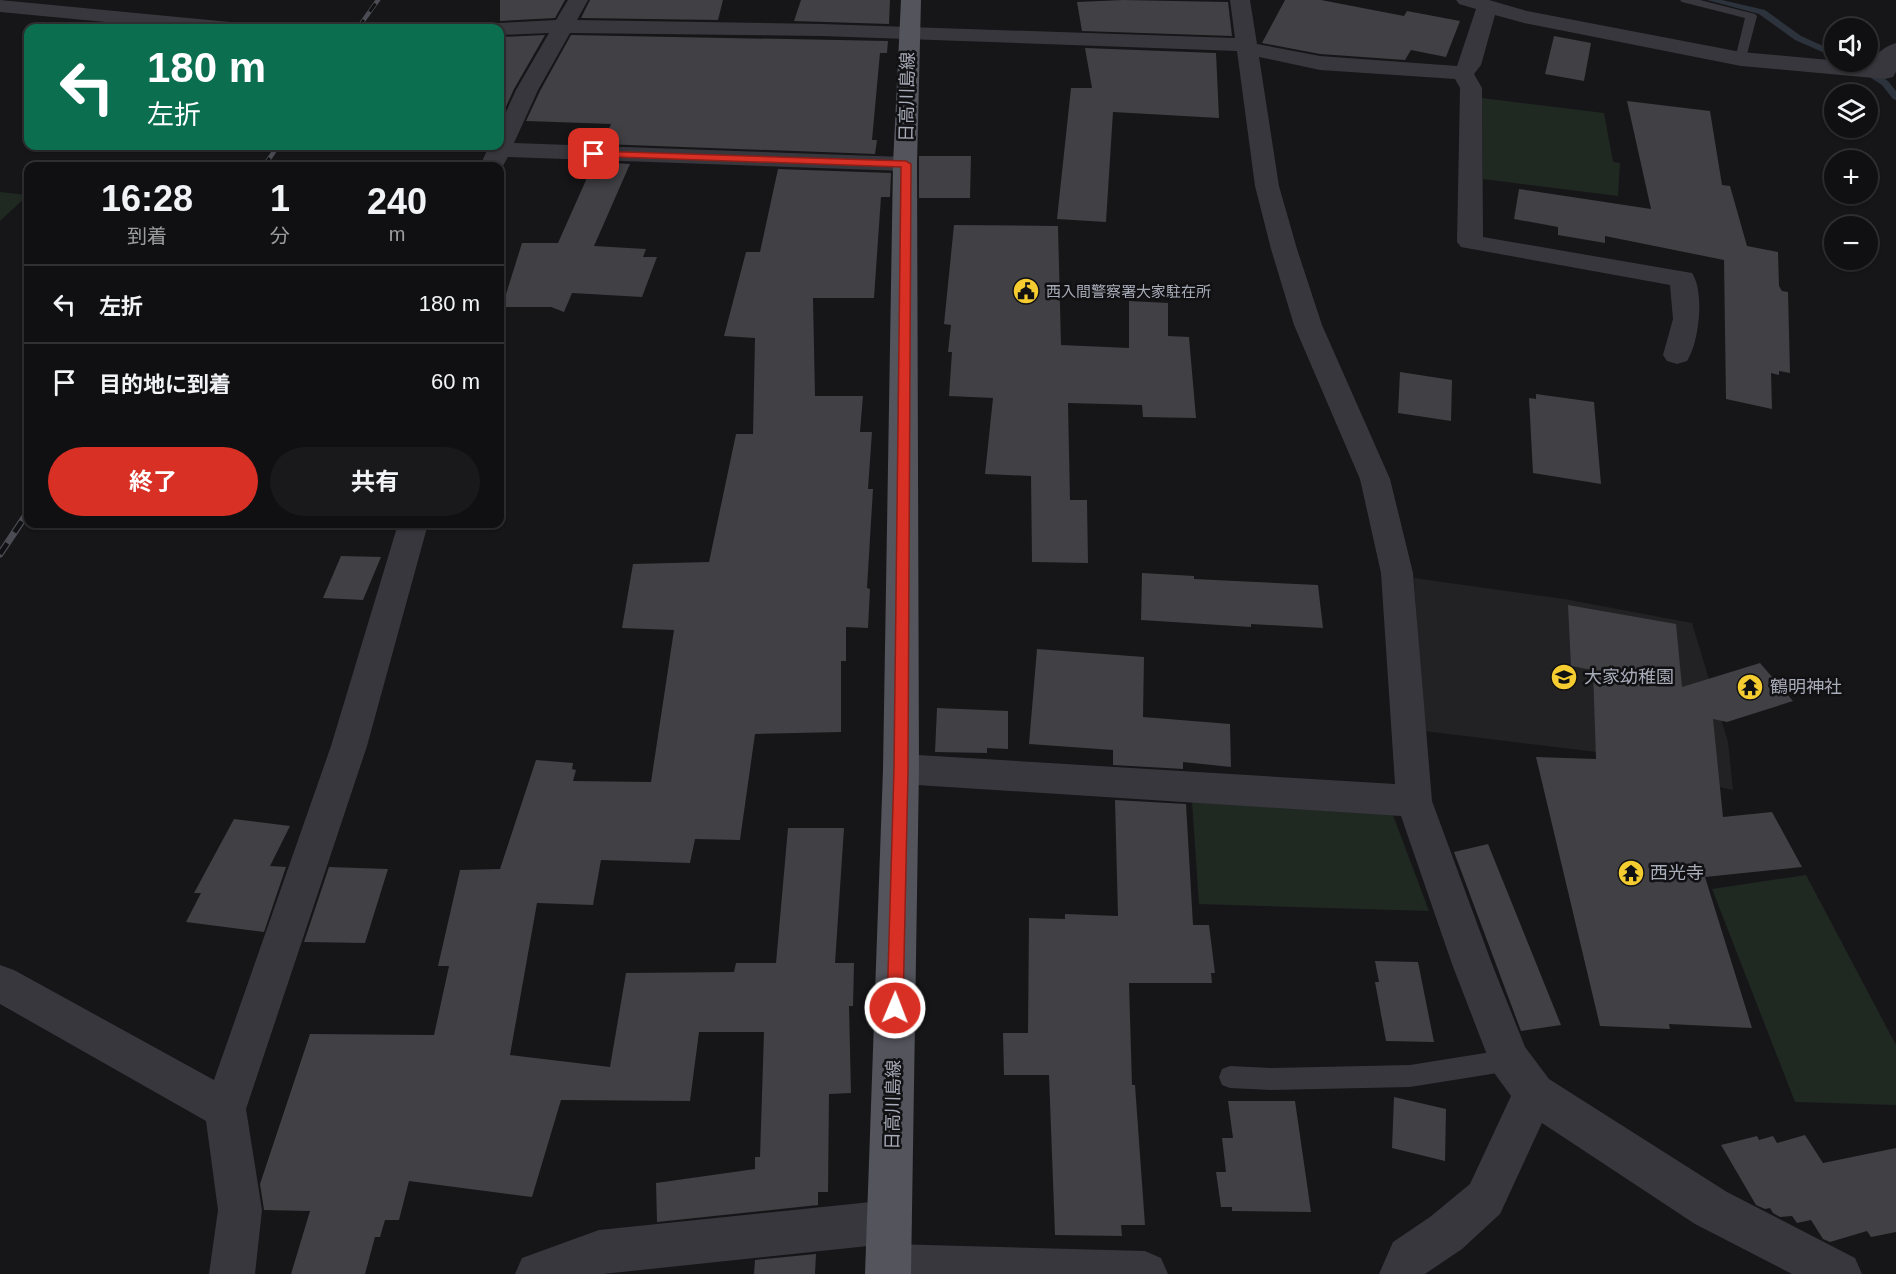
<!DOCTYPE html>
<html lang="ja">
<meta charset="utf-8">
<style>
body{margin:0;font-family:Arial,"Noto Sans JP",sans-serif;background:#19191b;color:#f1f3f6;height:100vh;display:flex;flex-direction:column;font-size:22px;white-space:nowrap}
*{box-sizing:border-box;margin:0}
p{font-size:20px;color:#9c9d9f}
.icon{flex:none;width:33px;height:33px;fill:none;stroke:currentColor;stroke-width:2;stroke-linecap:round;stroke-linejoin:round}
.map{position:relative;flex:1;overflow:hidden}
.drawer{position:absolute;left:24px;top:162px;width:480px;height:366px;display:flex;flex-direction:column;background:#101012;border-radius:12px;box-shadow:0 2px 4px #0004,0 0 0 2px #303032}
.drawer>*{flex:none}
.banner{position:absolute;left:24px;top:24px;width:480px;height:126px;border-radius:12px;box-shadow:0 2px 4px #0004,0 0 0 2px #303032;background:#0b6e4f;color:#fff;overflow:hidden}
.buttons{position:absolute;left:1824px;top:18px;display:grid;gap:12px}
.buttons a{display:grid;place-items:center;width:54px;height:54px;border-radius:50%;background:#101012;box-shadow:0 2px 4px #0004,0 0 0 2px #303032;font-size:30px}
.pin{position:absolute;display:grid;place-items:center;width:51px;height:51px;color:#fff;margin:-26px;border-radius:12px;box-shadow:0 3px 9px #0006}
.me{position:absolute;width:66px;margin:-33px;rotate:1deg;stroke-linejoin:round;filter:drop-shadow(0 0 4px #0008)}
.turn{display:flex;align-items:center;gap:21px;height:126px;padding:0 24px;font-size:27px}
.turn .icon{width:78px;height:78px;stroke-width:2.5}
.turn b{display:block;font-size:42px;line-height:51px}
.eta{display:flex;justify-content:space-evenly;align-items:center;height:102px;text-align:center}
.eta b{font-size:36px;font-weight:700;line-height:42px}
.button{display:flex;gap:12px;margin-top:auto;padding:12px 24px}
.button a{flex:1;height:69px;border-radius:36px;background:#d93025;color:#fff;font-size:24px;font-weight:700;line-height:69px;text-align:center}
.button a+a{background:#19191b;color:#f1f3f6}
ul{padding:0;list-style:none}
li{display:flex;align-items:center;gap:18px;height:78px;padding:0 24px;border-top:2px solid #303032}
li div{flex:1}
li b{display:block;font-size:22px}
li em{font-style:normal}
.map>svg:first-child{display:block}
.built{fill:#222225}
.green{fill:#202822}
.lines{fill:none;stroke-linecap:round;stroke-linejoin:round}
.stream{fill:#2c333c;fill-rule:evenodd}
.building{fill:#404045}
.lane{fill:#37373d;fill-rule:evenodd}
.street{fill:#37373d;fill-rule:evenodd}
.primary{fill:#53545c;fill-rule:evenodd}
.rail-far1-casing{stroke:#4c4d54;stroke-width:4.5}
.rail-casing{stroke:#4c4d54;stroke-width:7}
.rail-far1{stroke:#111113;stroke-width:3;stroke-dasharray:10;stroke-linecap:butt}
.rail{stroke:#111113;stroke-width:4.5;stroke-dasharray:13;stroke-linecap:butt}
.route{fill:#d93025;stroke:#8d1f18;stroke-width:1.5}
.labels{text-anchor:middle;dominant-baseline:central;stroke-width:5;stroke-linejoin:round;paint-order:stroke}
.far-poi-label{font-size:15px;fill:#a8abb8;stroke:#111113;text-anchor:start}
.street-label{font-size:18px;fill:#a8abb8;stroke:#111113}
.poi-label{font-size:18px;fill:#a8abb8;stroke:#111113;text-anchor:start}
</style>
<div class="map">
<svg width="1896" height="1274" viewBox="0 0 1896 1274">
<rect width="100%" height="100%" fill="#161618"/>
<polygon class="built" points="1414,578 1564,599 1692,623 1728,742 1733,790 1672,777 1663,760 1424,731"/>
<g class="green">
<polygon points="1482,98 1604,113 1613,162 1620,163 1618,196 1483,179"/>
<polygon points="0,192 28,195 0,221"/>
<polygon points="1192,802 1393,815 1429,911 1199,904"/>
<polygon points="1806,875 1896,1045 1896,1105 1795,1102 1712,889"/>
</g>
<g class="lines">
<g class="stream">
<polygon points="1707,0 1722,0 1765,10 1801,36 1834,51 1834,57 1795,40 1759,14"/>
<polygon points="1846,62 1856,62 1888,81 1896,91 1896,100 1893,99 1882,85"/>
</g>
</g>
<g class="building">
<polygon points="500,0 565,0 555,18 500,21"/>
<polygon points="590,0 723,0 718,20 581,18"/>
<polygon points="801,0 890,0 889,24 794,21"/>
<polygon points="1123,0 1228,2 1232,36 1082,31 1077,2"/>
<polygon points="1285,0 1321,0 1404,16 1407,11 1460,21 1446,57 1411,50 1405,60 1320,54 1262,43"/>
<polygon points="545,35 514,89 500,120 500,37"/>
<polygon points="571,35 888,41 887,53 880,53 872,140 877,140 875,154 602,144 611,124 526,121 540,91"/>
<polygon points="1554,36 1591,43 1584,81 1545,74"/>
<polygon points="1085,48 1216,53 1219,118 1113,112 1106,222 1057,219 1071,88 1092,88"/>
<polygon points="1627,101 1710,111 1722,185 1730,186 1747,246 1778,252 1779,286 1782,291 1788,292 1790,373 1779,371 1779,375 1771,373 1772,409 1726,399 1724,260 1605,236 1605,243 1558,235 1558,227 1514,219 1519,189 1651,209"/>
<polygon points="919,156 971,156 970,198 919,198"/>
<polygon points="594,162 630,164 594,246 646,249 643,257 657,257 642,297 572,293 564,312 551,307 502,307 522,243 558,243"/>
<polygon points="778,169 891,173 890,197 881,197 874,298 813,298 815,396 863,396 860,432 872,432 868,489 873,489 867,588 870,589 868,628 846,627 846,661 841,661 841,732 755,734 740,840 695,839 690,863 601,860 593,905 537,903 510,1055 610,1067 626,973 734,972 736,963 776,963 788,828 844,828 835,963 854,963 853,1006 849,1006 851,1093 829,1094 828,1192 818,1192 818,1205 657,1222 656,1183 755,1169 755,1157 760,1157 764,1032 699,1032 690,1101 561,1100 532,1197 409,1181 399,1220 385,1220 380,1237 375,1237 365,1274 291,1274 310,1211 264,1210 260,1184 310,1034 434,1035 449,966 438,966 460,870 500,869 536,760 573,763 572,769 576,770 573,781 651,782 674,630 622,628 633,564 709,562 736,434 753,434 755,338 724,336 746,252 760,252"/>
<polygon points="954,225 1058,226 1061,345 1129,348 1129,301 1168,303 1168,336 1189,337 1196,418 1143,417 1142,405 1068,403 1070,500 1087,500 1088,563 1032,562 1031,476 985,474 993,398 949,396 952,352 948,352 951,325 944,324"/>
<polygon points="1400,372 1452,380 1451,421 1398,413"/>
<polygon points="1536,394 1594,402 1601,484 1533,473 1529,398 1536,399"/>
<polygon points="341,556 381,557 363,600 323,598"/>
<polygon points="1142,573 1194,576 1194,579 1318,585 1323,628 1251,624 1251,627 1141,620"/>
<polygon points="1568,605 1676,624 1682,687 1760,663 1793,701 1727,722 1713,719 1723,817 1772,812 1802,867 1705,877 1752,1028 1669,1024 1670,1029 1600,1026 1536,757 1596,759 1593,670 1571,666"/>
<polygon points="1037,649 1144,657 1143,717 1230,724 1231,767 1183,762 1183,769 1113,765 1113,750 1029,744"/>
<polygon points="937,708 1008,711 1008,749 987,748 987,753 935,752"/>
<polygon points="1115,800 1186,804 1193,925 1209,925 1215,973 1211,973 1212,983 1129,983 1132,1085 1135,1085 1145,1225 1121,1225 1122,1236 1055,1235 1049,1075 1004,1075 1003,1033 1028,1033 1029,918 1065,919 1065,914 1118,916"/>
<polygon points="234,819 290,826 270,866 286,867 264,932 186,922 201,893 194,893"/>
<polygon points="1488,844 1561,1025 1521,1031 1454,852"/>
<polygon points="329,867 388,869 365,943 304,942"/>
<polygon points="1375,961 1418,962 1434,1042 1386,1041 1375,982 1379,982"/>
<polygon points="1394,1097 1446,1109 1445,1161 1392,1148"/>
<polygon points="1228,1101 1295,1101 1311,1212 1232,1211 1232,1207 1221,1207 1216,1172 1226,1172 1222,1138 1233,1138"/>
<polygon points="1805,1135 1823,1163 1896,1148 1896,1232 1871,1237 1867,1231 1830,1242 1823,1239 1811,1220 1797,1223 1792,1216 1780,1217 1773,1213 1770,1208 1765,1209 1756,1205 1721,1145 1757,1136 1759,1140 1773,1136 1777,1143"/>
<polygon points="816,1254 815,1274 754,1274 755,1260"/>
</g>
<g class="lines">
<g class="lane">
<polygon points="1680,0 1700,0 1755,14 1757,16 1745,62 1737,62 1735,59 1745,18 1682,2"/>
<polygon points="1510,1049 1518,1052 1521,1060 1518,1068 1510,1071 1410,1087 1271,1090 1230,1088 1222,1085 1219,1077 1222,1069 1230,1066 1271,1068 1410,1065"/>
</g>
<g class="street">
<polygon points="0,0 230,22 238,23 241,28 169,28 0,12"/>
<path d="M568,0H588L577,20L822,24L1235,38L1230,0H1250L1257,44L1320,56L1457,66L1476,9L1459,4L1456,0H1489L1527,11L1741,52L1873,64L1872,60C1878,52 1886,46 1896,43V72L1893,77L1885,79L1741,66L1524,23L1495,15L1481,65L1474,74L1482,88L1483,237L1692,273C1705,292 1699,343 1687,361L1677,364L1667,361L1663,355L1673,319L1670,285L1461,247L1457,242L1460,88L1455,79L1320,70L1259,57L1279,186L1297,249L1322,325L1390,479L1413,573L1432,801L1492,964L1525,1047L1549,1079L1582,1100L1727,1192L1855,1258L1862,1274H1792L1695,1224L1542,1123L1500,1214L1462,1249L1425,1274H1379L1393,1242L1430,1217L1470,1184L1511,1096L1495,1074L1489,1060L1452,964L1401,816L901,784L888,780L883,769L888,758L901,754L1395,784L1381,573L1360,479L1294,325L1271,249L1255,186L1237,51L822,36L570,33L538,90L514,143L905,157L913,159L917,164L913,169L905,171L508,157L500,171V166H480L489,146H500V125L516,90L549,33L500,35V28H490L492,24L500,23L556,20Z"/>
<polygon points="398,524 428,524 367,746 246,1109 262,1210 255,1274 209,1274 218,1210 206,1121 0,1004 0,965 14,970 214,1080 331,746"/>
<polygon points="890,1200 906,1206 912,1222 906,1238 891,1244 1145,1251 1161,1258 1168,1274 870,1274 866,1266 873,1250 887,1244 603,1274 515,1274 522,1258 599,1230"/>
</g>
<polygon class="primary" points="901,0 921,0 917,164 919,769 911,1274 865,1274 883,769 893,164"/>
<defs>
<g id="rail-far1">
<polyline points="358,28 378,0"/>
<polyline points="264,166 278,146"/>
</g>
<polyline id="rail" points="0,554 28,512"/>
</defs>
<use href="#rail-far1" class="rail-far1-casing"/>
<use href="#rail" class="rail-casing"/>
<use href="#rail-far1" class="rail-far1"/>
<use href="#rail" class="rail"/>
</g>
<polygon class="route" points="594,151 906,161 911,164 908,769 903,1008 901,1013 895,1016 889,1013 887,1008 894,769 901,167 590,156 589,154"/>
<defs>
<symbol id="civic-disc" viewBox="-11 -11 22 22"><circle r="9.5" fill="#f5cd31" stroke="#111113"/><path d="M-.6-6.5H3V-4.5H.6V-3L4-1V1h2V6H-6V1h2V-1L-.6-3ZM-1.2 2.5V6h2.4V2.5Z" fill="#111"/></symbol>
<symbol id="school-disc" viewBox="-11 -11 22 22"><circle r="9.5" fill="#f5cd31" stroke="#111113"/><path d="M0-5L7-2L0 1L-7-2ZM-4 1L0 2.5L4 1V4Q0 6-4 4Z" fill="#111"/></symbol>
<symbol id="temple-disc" viewBox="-11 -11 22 22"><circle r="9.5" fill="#f5cd31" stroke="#111113"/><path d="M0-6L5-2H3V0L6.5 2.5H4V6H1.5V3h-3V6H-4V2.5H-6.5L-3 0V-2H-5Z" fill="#111"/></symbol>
</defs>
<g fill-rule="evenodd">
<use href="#civic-disc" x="1011" y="276" width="30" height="30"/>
<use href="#school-disc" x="1549" y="662" width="30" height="30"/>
<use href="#temple-disc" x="1735" y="672" width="30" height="30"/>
<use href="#temple-disc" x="1616" y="858" width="30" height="30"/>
</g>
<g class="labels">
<g class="far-poi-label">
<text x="1046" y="291">西入間警察署大家駐在所</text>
</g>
<g class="street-label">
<text transform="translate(907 97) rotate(-89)">日高川島線</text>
<text transform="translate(893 1105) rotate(-89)">日高川島線</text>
</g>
<g class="poi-label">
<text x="1584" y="677">大家幼稚園</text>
<text x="1770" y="687">鶴明神社</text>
<text x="1650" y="873">西光寺</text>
</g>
</g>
</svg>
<div class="buttons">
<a><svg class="icon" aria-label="sound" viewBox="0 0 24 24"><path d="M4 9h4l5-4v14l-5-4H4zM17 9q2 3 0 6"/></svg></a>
<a><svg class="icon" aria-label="layers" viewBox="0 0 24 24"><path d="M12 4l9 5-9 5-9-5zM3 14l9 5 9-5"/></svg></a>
<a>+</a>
<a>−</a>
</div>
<div class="pin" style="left:594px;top:154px;background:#d93025"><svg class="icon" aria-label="arrive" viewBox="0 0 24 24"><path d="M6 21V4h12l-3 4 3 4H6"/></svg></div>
<svg class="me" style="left:895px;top:1008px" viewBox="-20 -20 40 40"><circle r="17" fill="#d93025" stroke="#fff" stroke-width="3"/><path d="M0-11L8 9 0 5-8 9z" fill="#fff"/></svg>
<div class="banner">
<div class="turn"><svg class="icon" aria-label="left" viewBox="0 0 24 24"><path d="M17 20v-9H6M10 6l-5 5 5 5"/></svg><div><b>180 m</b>左折</div></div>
</div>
<section class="drawer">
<div class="eta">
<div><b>16:28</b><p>到着</p></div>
<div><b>1</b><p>分</p></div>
<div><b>240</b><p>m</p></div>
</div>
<ul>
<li><svg class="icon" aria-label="left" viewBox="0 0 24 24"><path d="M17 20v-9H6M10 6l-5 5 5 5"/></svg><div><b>左折</b></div><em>180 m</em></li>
<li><svg class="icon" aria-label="arrive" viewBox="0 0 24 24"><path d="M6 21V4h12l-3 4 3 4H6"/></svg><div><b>目的地に到着</b></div><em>60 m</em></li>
</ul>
<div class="button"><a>終了</a><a>共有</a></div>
</section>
</div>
